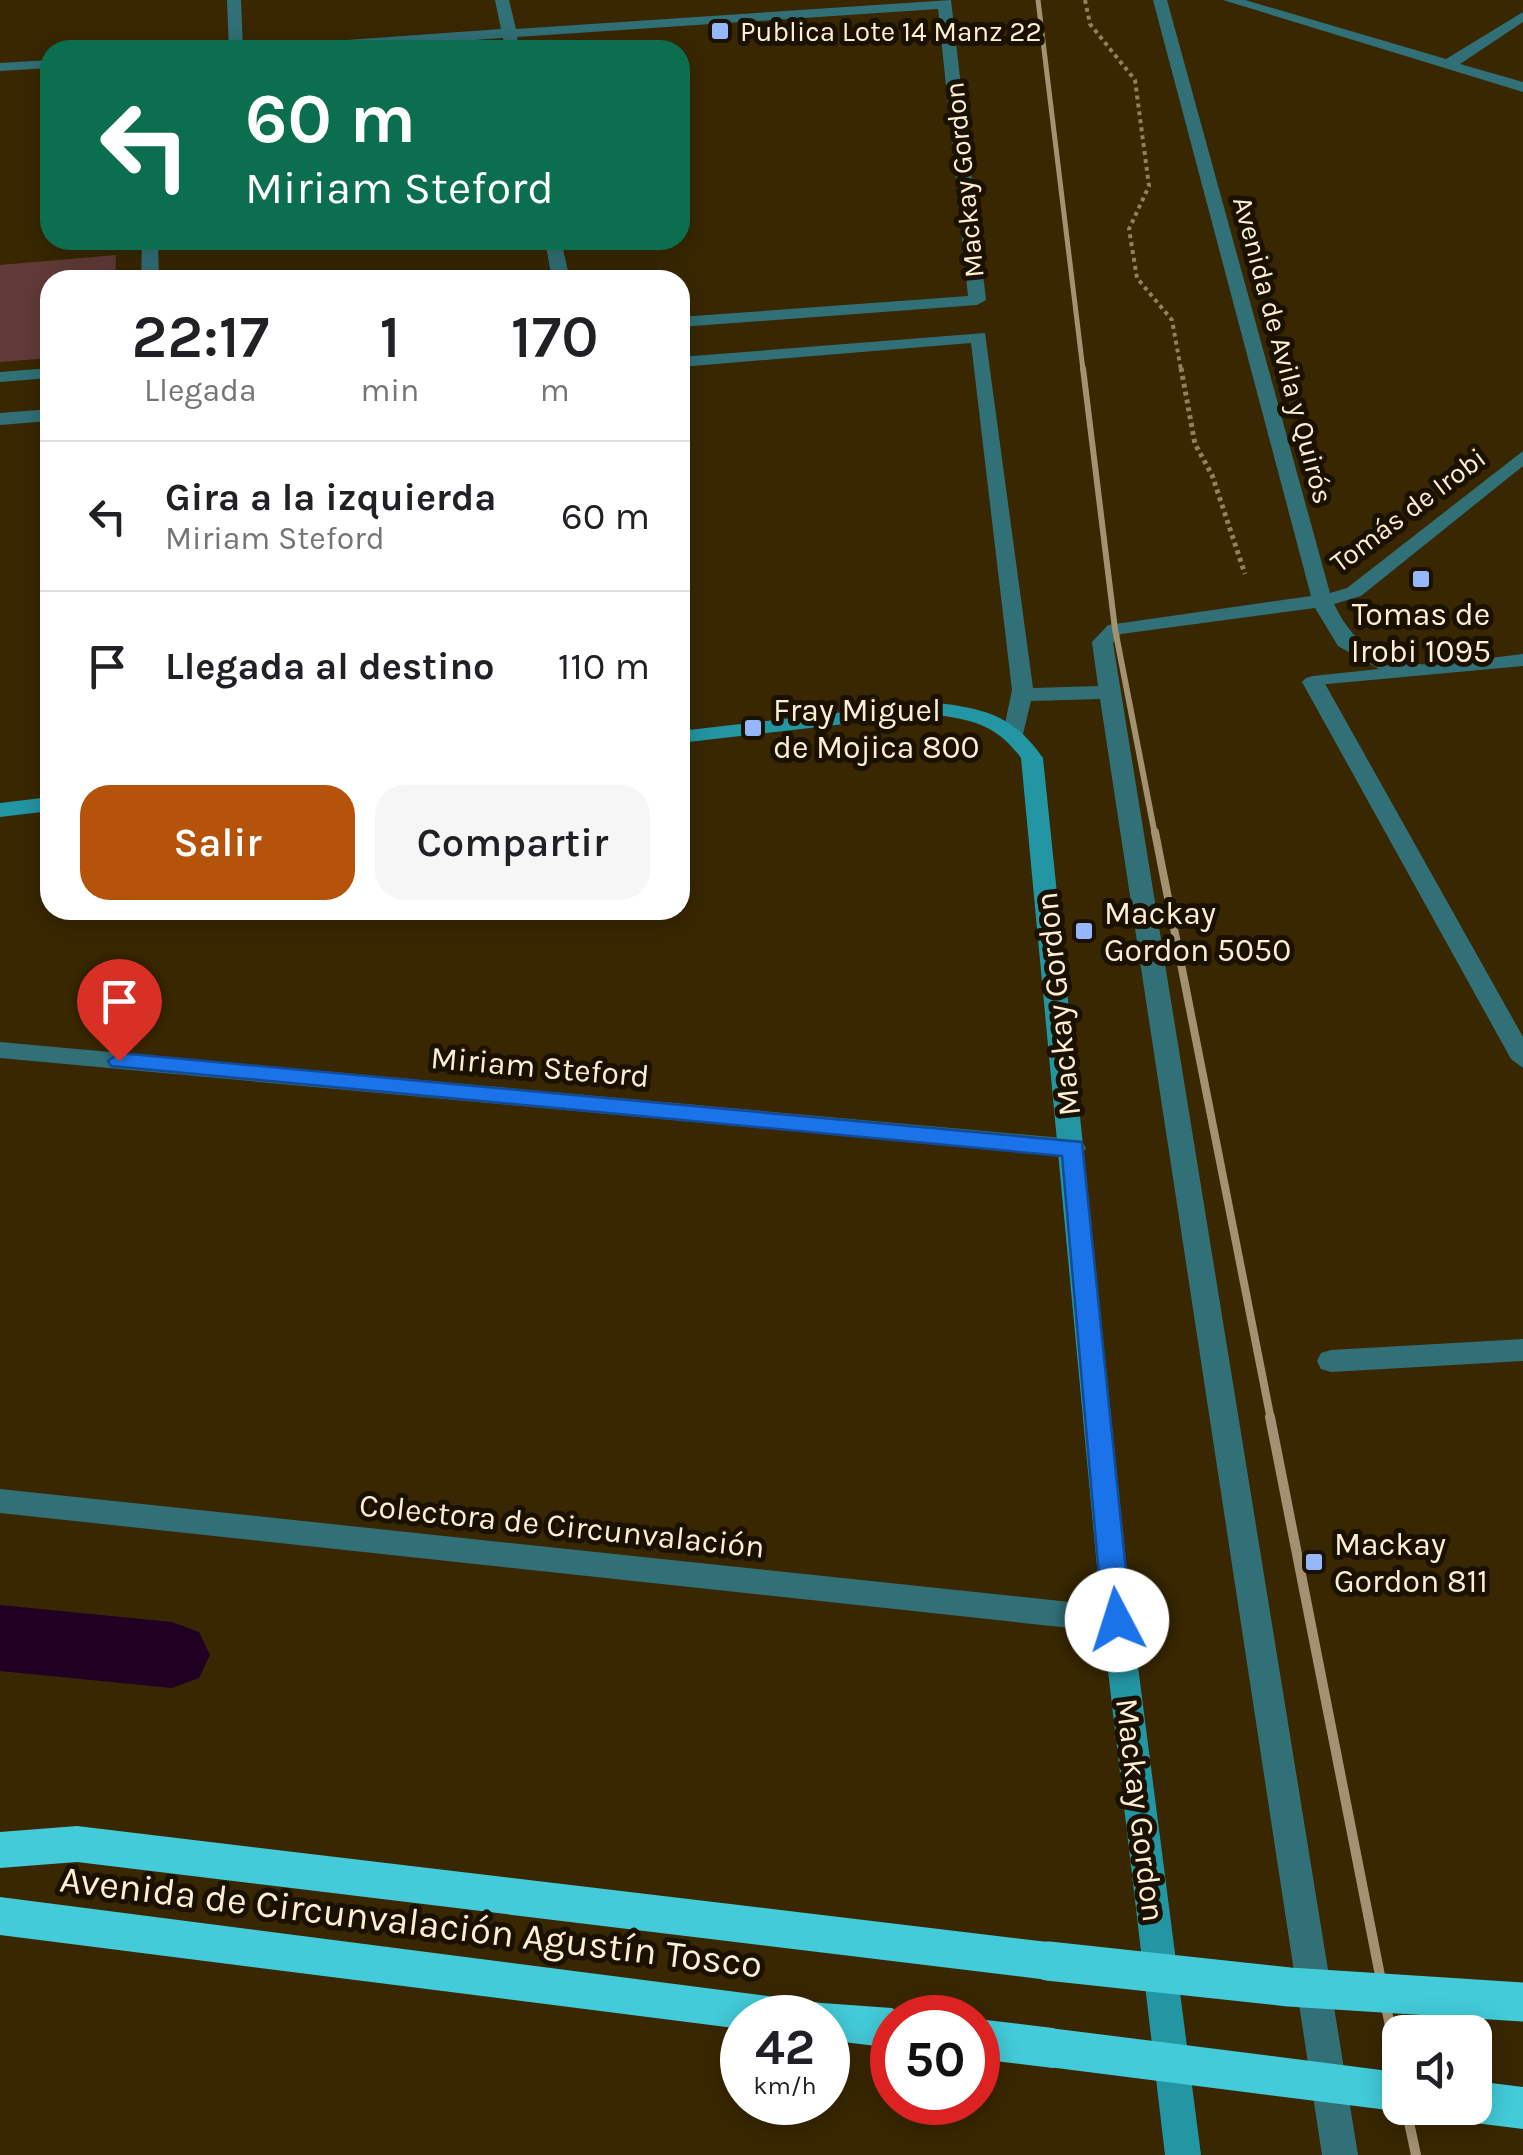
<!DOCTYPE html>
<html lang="es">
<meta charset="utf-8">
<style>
body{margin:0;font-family:Karla,sans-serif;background:#f6f6f6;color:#202124;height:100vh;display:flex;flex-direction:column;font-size:38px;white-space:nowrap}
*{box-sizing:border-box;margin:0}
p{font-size:32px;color:#757577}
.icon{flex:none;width:55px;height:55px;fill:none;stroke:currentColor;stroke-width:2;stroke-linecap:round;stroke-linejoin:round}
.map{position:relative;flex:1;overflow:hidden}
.side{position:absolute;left:40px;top:270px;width:650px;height:650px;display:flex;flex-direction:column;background:#fff;border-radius:30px;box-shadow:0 5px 25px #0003}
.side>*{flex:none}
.guide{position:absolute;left:40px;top:40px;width:650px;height:210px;border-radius:30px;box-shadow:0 5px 25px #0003;background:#0b6e4f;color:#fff;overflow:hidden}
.fabs{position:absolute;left:1382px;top:2015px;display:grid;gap:20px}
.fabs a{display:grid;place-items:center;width:110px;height:110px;border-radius:20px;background:#fff;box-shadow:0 5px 25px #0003;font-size:50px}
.speed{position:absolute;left:720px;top:1995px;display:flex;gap:20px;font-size:50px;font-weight:700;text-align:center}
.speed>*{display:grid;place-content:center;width:130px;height:130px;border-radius:50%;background:#fff;box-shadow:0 5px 25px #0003;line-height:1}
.speed small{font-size:25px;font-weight:400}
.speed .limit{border:15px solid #d22;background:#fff;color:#111}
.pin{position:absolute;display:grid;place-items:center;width:85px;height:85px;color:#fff;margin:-102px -42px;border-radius:50% 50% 50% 0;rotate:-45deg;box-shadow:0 0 10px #0007}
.pin .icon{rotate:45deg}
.me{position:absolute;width:110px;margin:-55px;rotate:355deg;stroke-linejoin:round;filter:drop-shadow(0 0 8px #0008)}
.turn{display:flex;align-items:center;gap:35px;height:210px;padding:0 40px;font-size:45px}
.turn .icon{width:130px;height:130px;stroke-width:2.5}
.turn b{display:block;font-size:70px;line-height:85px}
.eta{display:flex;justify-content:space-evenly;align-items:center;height:170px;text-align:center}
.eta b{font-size:60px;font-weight:600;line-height:70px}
.button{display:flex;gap:20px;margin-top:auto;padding:20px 40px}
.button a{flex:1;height:115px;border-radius:30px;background:#b45309;color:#fff;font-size:40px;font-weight:600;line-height:115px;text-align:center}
.button a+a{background:#f6f6f6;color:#202124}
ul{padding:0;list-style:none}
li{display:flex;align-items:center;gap:30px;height:150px;padding:0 40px;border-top:2px solid #e0e0e0}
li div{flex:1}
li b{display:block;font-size:38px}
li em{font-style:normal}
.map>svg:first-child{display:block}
.green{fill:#623b38}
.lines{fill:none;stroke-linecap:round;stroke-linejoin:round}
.canal{fill:#200023;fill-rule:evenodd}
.path-far1{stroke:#91815f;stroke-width:4;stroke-dasharray:4 4;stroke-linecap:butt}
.path{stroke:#91815f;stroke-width:5;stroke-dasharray:4 4;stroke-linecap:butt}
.lane{fill:#317077;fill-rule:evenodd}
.street{fill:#317077;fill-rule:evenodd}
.secondary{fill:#2296a2;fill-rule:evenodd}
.highway{fill:#43cbd9;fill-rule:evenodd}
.rail-far3{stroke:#a29271;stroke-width:5}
.rail-far2{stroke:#a29271;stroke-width:6}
.rail-far1{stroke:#a29271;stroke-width:8}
.rail{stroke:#a29271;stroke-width:10}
.highway-bridge{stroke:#43cbd9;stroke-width:39}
.route{fill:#1a73e8;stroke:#114b97;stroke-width:2.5}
.poi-dot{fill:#96b6fd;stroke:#1b1100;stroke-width:4}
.labels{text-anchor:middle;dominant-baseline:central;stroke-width:10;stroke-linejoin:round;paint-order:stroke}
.far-poi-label{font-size:28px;fill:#fdefd3;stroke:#1b1100;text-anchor:start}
.far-street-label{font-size:28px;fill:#fdefd3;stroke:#1b1100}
.poi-label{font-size:32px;fill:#fdefd3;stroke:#1b1100;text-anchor:start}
.street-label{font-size:32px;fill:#fdefd3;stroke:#1b1100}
.near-street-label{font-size:38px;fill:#fdefd3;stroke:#1b1100}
</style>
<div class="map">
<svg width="1523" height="2155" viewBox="0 0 1523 2155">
<rect width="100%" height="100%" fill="#382700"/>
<polygon class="green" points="116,255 115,280 50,280 50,358 0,362 0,265"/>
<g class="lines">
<polygon class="canal" points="0,1605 172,1622 199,1632 210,1655 199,1678 172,1688 0,1671"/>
<polyline class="path-far1" points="1085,0 1090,24 1135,80 1149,186 1129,229 1137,278 1172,320 1181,370"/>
<polyline class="path" points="1181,368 1195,444 1212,475 1245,574"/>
<g class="lane">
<polygon points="1313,676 1324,682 1523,1037 1523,1068 1511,1059 1302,682"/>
<polygon points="1523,1339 1523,1361 1331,1372 1321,1369 1317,1361 1321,1353 1331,1350"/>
</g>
<g class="street">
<polygon points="227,0 241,0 243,50 229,50"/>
<polygon points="495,0 509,0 516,29 951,0 986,300 977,305 680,327 680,317 968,296 938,9 517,37 520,50 506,50 503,38 327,50 255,50 262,46 501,29"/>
<path d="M1153,0H1167L1330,593L1347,588L1523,451V466L1361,596L1334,604C1375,689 1446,662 1523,654V666L1306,686L1302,682L1306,678L1313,676L1379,669L1338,646L1315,608L1121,634L1113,643L1358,2155H1322L1100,699L1031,701L1022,738H1006L1003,733L1012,690L971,343L680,367V357L985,333L1033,688L1098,686L1092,642L1108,625L1311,596Z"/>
<polygon points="1223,0 1245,0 1446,59 1523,12 1523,22 1460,64 1523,82 1523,92"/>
<polygon points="50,60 50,68 0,71 0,63"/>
<polygon points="142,240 158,240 159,280 141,280"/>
<polygon points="545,240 561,240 570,280 552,280"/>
<polygon points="50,368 50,378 0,382 0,372"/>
<polygon points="50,409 50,421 0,425 0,413"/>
<polygon points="0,1042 1073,1139 1082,1142 1086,1148 1082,1154 1073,1157 0,1058"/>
<polygon points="0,1489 1117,1607 1128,1611 1132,1620 1128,1629 1117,1633 0,1513"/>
</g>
<g class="secondary">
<path d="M932,702C984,709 1011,713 1043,758L1132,1620L1201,2155H1165L1102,1620L1021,758C996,724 972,720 932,714L680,743V731Z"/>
<polygon points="50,797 50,811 0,817 0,803"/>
</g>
<g class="highway">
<polygon points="77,1826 1048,1942 1062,1948 1068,1961 1062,1974 1048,1980 77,1862 0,1868 0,1832"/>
<polygon points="0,1897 822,2003 892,2008 908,2018 892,2018 892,2048 828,2040 828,2018 742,2018 742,2029 0,1935"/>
<polygon points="978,2019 1053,2028 1068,2034 1074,2048 1068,2062 1053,2068 978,2059"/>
<polygon points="1475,2081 1523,2087 1523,2129 1475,2123 1460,2117 1456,2108 1475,2108"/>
</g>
<polyline class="rail-far3" points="1038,0 1083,370"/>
<polyline class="rail-far2" points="1083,368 1115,629 1155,835"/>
<polyline class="rail-far1" points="1155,832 1271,1420"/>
<g class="rail">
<polyline points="1270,1417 1400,2077"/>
<polyline points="1406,2108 1416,2155"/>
</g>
<g class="highway-bridge">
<polyline points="1048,1961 1289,1987 1523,2002"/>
<polyline points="1053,2048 1400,2092"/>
</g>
</g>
<polygon class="route" points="119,1053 1082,1142 1131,1620 1127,1628 1117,1632 1107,1628 1103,1620 1062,1156 111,1066 108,1061"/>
<g class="poi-dot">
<rect x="710" y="21" width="20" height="20" rx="5"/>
<rect x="1411" y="569" width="20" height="20" rx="5"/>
<rect x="743" y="718" width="20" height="20" rx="5"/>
<rect x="1074" y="921" width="20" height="20" rx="5"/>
<rect x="1304" y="1552" width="20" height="20" rx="5"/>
</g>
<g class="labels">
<g class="far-poi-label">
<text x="740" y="31">Publica Lote 14 Manz 22</text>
</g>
<g class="far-street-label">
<text transform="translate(964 180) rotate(-96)">Mackay Gordon</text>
<text transform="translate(1283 350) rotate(75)">Avenida de Avila y Quirós</text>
<text transform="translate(1408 510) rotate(-37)">Tomás de Irobi</text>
</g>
<g class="poi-label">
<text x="1421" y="614" text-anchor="middle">Tomas de<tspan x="1421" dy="37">Irobi 1095</tspan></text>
<text x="773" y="710">Fray Miguel<tspan x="773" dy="37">de Mojica 800</tspan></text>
<text x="1104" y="913">Mackay<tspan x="1104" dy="37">Gordon 5050</tspan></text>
<text x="1334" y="1544">Mackay<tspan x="1334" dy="37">Gordon 811</tspan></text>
</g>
<g class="street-label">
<text transform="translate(1058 1004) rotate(-96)">Mackay Gordon</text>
<text transform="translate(540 1067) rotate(5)">Miriam Steford</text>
<text transform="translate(562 1526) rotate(6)">Colectora de Circunvalación</text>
<text transform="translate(1140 1810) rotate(83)">Mackay Gordon</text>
</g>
<g class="near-street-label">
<text transform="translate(411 1922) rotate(7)">Avenida de Circunvalación Agustín Tosco</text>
</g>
</g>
</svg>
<div class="fabs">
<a><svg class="icon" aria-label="sound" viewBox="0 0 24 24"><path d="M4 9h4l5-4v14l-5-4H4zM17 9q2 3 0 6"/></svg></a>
</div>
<div class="speed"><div>42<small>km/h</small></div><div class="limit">50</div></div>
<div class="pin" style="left:119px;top:1061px;background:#d93025"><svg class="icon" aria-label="arrive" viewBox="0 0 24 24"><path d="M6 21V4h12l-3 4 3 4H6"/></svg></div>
<svg class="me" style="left:1117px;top:1620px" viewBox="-20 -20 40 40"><circle r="19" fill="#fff"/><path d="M0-13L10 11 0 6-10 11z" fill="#1a73e8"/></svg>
<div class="guide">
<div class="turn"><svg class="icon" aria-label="left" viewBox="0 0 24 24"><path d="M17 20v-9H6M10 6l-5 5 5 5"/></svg><div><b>60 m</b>Miriam Steford</div></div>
</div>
<section class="side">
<div class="eta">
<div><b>22:17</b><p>Llegada</p></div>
<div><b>1</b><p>min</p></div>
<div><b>170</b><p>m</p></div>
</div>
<ul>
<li><svg class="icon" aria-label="left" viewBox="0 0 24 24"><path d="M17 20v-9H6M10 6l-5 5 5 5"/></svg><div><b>Gira a la izquierda</b><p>Miriam Steford</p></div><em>60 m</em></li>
<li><svg class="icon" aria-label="arrive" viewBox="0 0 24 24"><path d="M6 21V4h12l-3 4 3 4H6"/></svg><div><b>Llegada al destino</b></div><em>110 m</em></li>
</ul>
<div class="button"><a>Salir</a><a>Compartir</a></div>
</section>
</div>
